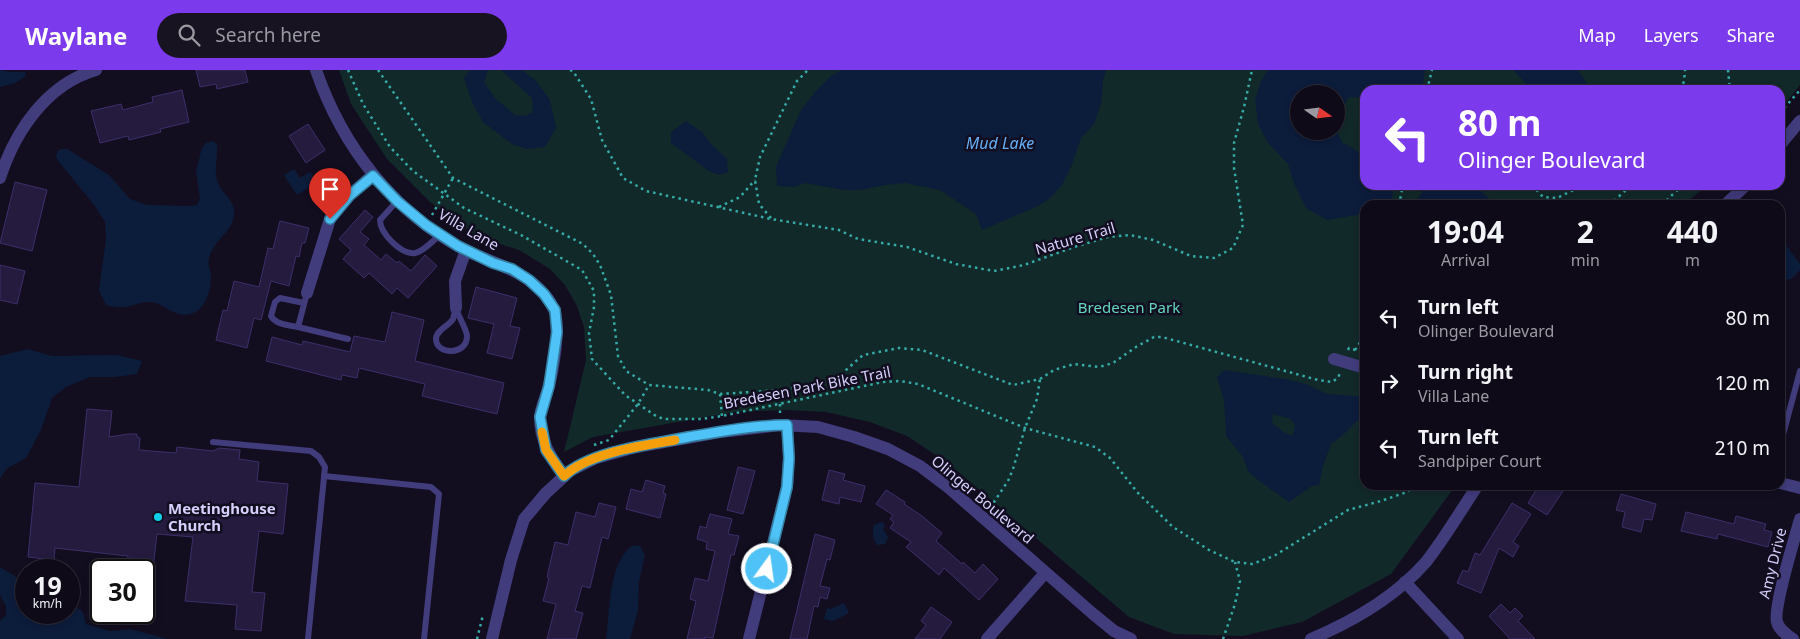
<!DOCTYPE html>
<style>
body{margin:0;font-family:"Noto Sans",sans-serif;background:#171321;color:#f1f3f6;height:100vh;display:flex;flex-direction:column;font-size:19px;white-space:nowrap}
*{box-sizing:border-box;margin:0}
p{font-size:16px;color:#9b9aa2}
.icon{flex:none;width:28px;height:28px;fill:none;stroke:currentColor;stroke-width:2;stroke-linecap:round;stroke-linejoin:round}
.map{position:relative;flex:1;overflow:hidden}
.panel{position:absolute;left:1360px;top:130px;width:425px;height:290px;display:flex;flex-direction:column;background:#0e0a18;border-radius:15px;box-shadow:0 2px 8px #0003,0 0 0 1px #2e2b37}
.panel>*{flex:none}
.banner{position:absolute;left:1360px;top:15px;width:425px;height:105px;border-radius:15px;box-shadow:0 2px 8px #0003,0 0 0 1px #2e2b37;background:#7c3aed;color:#fff;overflow:hidden}
.needle{width:32px;rotate:104deg}
.tools{position:absolute;left:1290px;top:15px;display:grid;gap:10px}
.tools a{display:grid;place-items:center;width:55px;height:55px;border-radius:50%;background:#0e0a18;box-shadow:0 2px 8px #0003,0 0 0 1px #2e2b37;font-size:25px}
.speed{position:absolute;left:15px;top:489px;display:flex;gap:10px;font-size:25px;font-weight:700;text-align:center}
.speed>*{display:grid;place-content:center;width:65px;height:65px;border-radius:50%;background:#0e0a18;box-shadow:0 2px 8px #0003,0 0 0 1px #2e2b37;line-height:1}
.speed small{font-size:12px;font-weight:400}
.speed .limit{border:2px solid #111;border-radius:8px;background:#fff;color:#111}
.pin{position:absolute;display:grid;place-items:center;width:42px;height:42px;color:#fff;margin:-51px -21px;border-radius:50% 50% 50% 0;rotate:-45deg;box-shadow:0 0 5px #0007}
.pin .icon{rotate:45deg}
.me{position:absolute;width:55px;margin:-28px;rotate:14deg;stroke-linejoin:round;filter:drop-shadow(0 0 4px #0008)}
.turn{display:flex;align-items:center;gap:18px;height:105px;padding:0 15px;font-size:22px}
.turn .icon{width:65px;height:65px;stroke-width:2.5}
.turn b{display:block;font-size:35px;line-height:42px}
.eta{display:flex;justify-content:space-evenly;align-items:center;height:85px;text-align:center}
.eta b{font-size:30px;font-weight:700;line-height:35px}
ul{padding:0;list-style:none}
li{display:flex;align-items:center;gap:15px;height:65px;padding:0 15px}
li div{flex:1}
li b{display:block;font-size:19px}
li em{font-style:normal}
header{display:flex;align-items:center;gap:30px;box-sizing:border-box;height:70px;padding:0 25px;background:#7c3aed;color:#fff}
header strong{font-size:24px}
nav{display:flex;gap:28px;margin-inline-start:auto;font-size:18px}
.search{width:350px;height:45px;background:#171321;display:flex;align-items:center;gap:12px;box-sizing:border-box;padding:0 18px;border-radius:28px;color:#9b9aa2;font-size:19px}
.map>svg:first-child{display:block}
.green{fill:#122929;fill-rule:evenodd}
.water{fill:#0c1c3b;fill-rule:evenodd}
.building{fill:#241b3f;stroke:#3d2f6a}
.lines{fill:none;stroke-linecap:round;stroke-linejoin:round}
.path{stroke:#35aba7;stroke-width:2.5;stroke-dasharray:2.5 4;stroke-linecap:butt}
.service{stroke:#413c7c;stroke-width:6}
.minor{stroke:#413c7c;stroke-width:12}
.tertiary{stroke:#413c7c;stroke-width:12}
.route-casing{stroke:#337fa1;stroke-width:12}
.route{stroke:#4fc3f7;stroke-width:9}
.slow{stroke:#f59e0b;stroke-width:9}
.poi-dot{fill:#0fcce9;stroke:#120e20;stroke-width:2}
.labels{text-anchor:middle;dominant-baseline:central;stroke-width:5;stroke-linejoin:round;paint-order:stroke}
.street-label{font-size:15px;fill:#d6d0fc;stroke:#120e20}
.park-label{font-size:15px;fill:#61d7bd;stroke:#120e20}
.poi-label{font-size:15px;font-weight:bold;fill:#d6d0fc;stroke:#120e20;text-anchor:start}
.water-label{font-size:16px;font-style:italic;fill:#65aef5;stroke:#120e20}
</style>
<header>
<strong>Waylane</strong>
<div class="search"><svg class="icon" aria-label="search" viewBox="0 0 24 24"><circle cx="10" cy="10" r="6"/><path d="M15 15l6 6"/></svg>Search here</div>
<nav><a>Map</a><a>Layers</a><a>Share</a></nav>
</header>
<div class="map">
<svg width="1800" height="569" viewBox="0 0 1800 569">
<rect width="100%" height="100%" fill="#120e20"/>
<path class="green" d="M339,0H1800V15L1780,40V20H1365V115H1707L1684,135H1365V415H1456L1391,504L1302,552L1243,566L1174,564L1129,547L949,394L907,366L870,352L826,342L785,340L735,342L593,367L564,382L586,290L584,257L577,236L565,215L550,199L519,180L475,166L430,132L387,89L351,34ZM1299,24H1336V61H1299Z"/>
<g class="water">
<polygon points="0,0 10,2 25,2 26,6 15,13 0,17"/>
<polygon points="470,0 488,0 484,12 495,28 515,45 525,46 533,42 532,28 501,0 522,0 536,11 550,30 556,58 545,77 527,79 512,74 483,52 473,34 464,8"/>
<polygon points="842,0 1106,0 1103,10 1101,34 1094,54 1081,68 1071,97 1062,115 1049,129 1038,136 982,160 976,144 940,120 905,113 885,115 861,120 844,120 806,113 793,117 777,116 776,97 801,40 816,21 831,6"/>
<polygon points="1268,0 1425,0 1422,20 1365,20 1365,28 1349,27 1336,47 1336,24 1299,24 1299,61 1336,61 1336,54 1339,66 1343,73 1356,80 1365,92 1365,115 1394,115 1392,129 1382,135 1365,135 1365,142 1357,145 1327,150 1306,138 1294,113 1288,94 1268,73 1258,54 1255,29 1262,9"/>
<polygon points="1513,0 1578,0 1591,20 1532,20"/>
<polygon points="686,51 702,62 712,75 727,89 728,102 719,105 709,101 671,73 671,62"/>
<path d="M213,71L217,75C218,87 213,102 218,113C223,125 236,131 234,146C232,162 213,171 209,188C207,194 211,201 211,207C211,225 202,249 179,244C170,242 161,233 151,232C141,231 132,237 122,237C117,238 111,236 106,235L99,220L106,169L105,152L95,136L60,93L56,87L57,82L61,79H67L109,105L130,129L147,135L191,136L197,135L200,129L196,101L202,78L206,73Z"/>
<polygon points="294,99 300,108 310,102 317,112 297,125 284,105"/>
<polygon points="1426,115 1470,115 1481,121 1495,135 1414,135"/>
<polygon points="1780,167 1800,194 1800,200 1791,209 1780,211"/>
<polygon points="28,279 52,286 116,285 142,291 137,304 115,307 90,307 66,317 52,328 41,360 26,388 6,399 0,409 0,286"/>
<path d="M1224,300L1285,309L1306,314L1327,324L1365,327V348L1358,350L1342,366L1331,374L1323,396L1319,415L1312,416L1289,432L1258,410L1248,401L1243,387L1226,366L1224,330L1217,307ZM1273,344L1291,349L1295,356L1292,366C1284,363 1279,358 1272,353Z"/>
<path d="M882,452L885,455L883,459L888,467L885,474L878,475C872,471 872,461 874,455Z"/>
<path d="M634,475L640,476L645,485L639,512L638,540L630,569H606C610,543 608,489 634,475Z"/>
<polygon points="0,497 26,513 26,542 69,542 69,531 83,542 86,554 110,561 130,559 168,569 0,569 0,551 6,545 6,536 0,525"/>
<polygon points="844,533 849,543 833,551 824,549 827,538 831,539"/>
</g>
<g class="building">
<polygon points="196,0 245,0 248,12 217,19 216,14 200,17"/>
<polygon points="182,20 189,52 160,59 161,62 129,70 128,66 100,73 91,41 121,34 123,40 153,32 152,27"/>
<polygon points="308,54 325,80 306,93 289,66"/>
<polygon points="15,112 47,120 32,181 0,173"/>
<polygon points="365,140 373,147 360,162 369,169 364,175 381,190 386,184 397,193 399,191 411,201 425,185 437,196 408,228 397,218 392,224 369,203 364,208 343,189 351,180 339,169"/>
<polygon points="280,151 309,158 305,173 302,173 299,187 296,186 289,216 271,211 261,250 254,248 247,278 216,270 223,240 227,241 234,211 259,217 268,178 273,179"/>
<polygon points="0,195 25,201 17,234 0,230"/>
<polygon points="476,217 517,228 510,256 520,258 512,289 487,283 494,254 468,248"/>
<polygon points="392,242 424,250 415,291 504,313 497,344 422,326 425,314 359,298 357,308 342,305 341,310 266,291 272,267 302,275 303,271 350,282 354,266 385,272"/>
<polygon points="87,339 112,341 109,367 128,364 137,364 137,367 140,368 139,380 176,383 177,377 213,381 219,378 240,380 239,389 259,392 257,411 288,414 283,464 259,461 252,522 265,523 261,561 235,559 237,535 185,531 193,467 157,464 153,499 126,497 128,486 55,478 54,490 28,487 35,413 79,417"/>
<polygon points="738,397 755,401 743,444 727,440"/>
<polygon points="829,400 845,404 843,410 865,416 861,432 840,427 839,434 822,430"/>
<polygon points="646,410 665,416 663,423 666,424 660,448 626,439 631,419 642,422"/>
<polygon points="1539,415 1567,415 1547,445 1528,433"/>
<polygon points="886,420 905,432 904,434 922,446 942,463 936,471 962,494 963,492 975,503 983,494 998,509 979,530 944,498 939,505 906,477 911,472 890,458 894,452 890,449 893,445 876,434"/>
<polygon points="1621,424 1656,434 1652,450 1644,449 1641,462 1622,457 1625,442 1616,440"/>
<polygon points="599,433 616,437 608,469 602,467 590,518 582,516 575,541 583,543 576,569 547,569 556,534 543,531 549,508 547,507 555,472 568,475 576,442 595,447"/>
<polygon points="1512,433 1531,444 1513,472 1519,476 1513,487 1499,478 1481,523 1457,513 1463,500 1468,502 1475,483 1480,485"/>
<polygon points="1686,442 1734,454 1736,446 1766,454 1764,460 1772,462 1768,477 1718,464 1717,469 1681,461"/>
<polygon points="710,444 732,449 728,464 739,466 734,485 731,485 713,568 705,567 705,569 687,569 696,531 690,529 695,508 708,511 715,481 706,479 707,472 697,469 700,456 706,458"/>
<polygon points="815,464 835,470 830,490 827,489 820,516 830,518 827,529 820,527 818,537 814,536 807,569 790,569"/>
<polygon points="1501,534 1510,543 1515,538 1523,546 1518,551 1535,569 1510,569 1489,546"/>
<polygon points="931,537 952,552 940,569 915,569 926,555 921,551"/>
</g>
<g class="lines">
<g class="path">
<polyline points="348,0 363,34 390,77 413,101 464,138 521,165 582,200 594,221 594,237 589,263 592,289 625,325 656,346 664,349 702,349 722,346 883,312 900,311 918,314 1025,358 1095,377 1110,388 1138,423 1173,457 1209,480 1235,492 1252,494 1274,486 1348,440 1381,431 1407,422 1415,415"/>
<polyline points="378,0 453,108 583,174 593,184 600,195 611,225 618,286 626,301 649,315 708,320 720,324 781,320 822,312 838,307 863,285 899,278 922,280 1013,315 1040,309 1054,300 1074,294 1099,297 1113,293 1136,277 1154,267 1162,267 1318,310 1332,312 1338,308 1340,303"/>
<polyline points="570,0 573,1 591,29 602,70 623,108 646,121 771,149 839,160 858,169 907,177 956,194 994,201 1024,195 1074,177 1108,167 1130,165 1153,170 1191,186 1214,188 1233,178 1243,155 1234,98 1234,73 1244,37 1252,0"/>
<polyline points="1728,0 1730,20"/>
<polyline points="1427,20 1432,0"/>
<polyline points="1681,20 1684,11 1685,0"/>
<polyline points="1780,43 1800,20"/>
<polyline points="1532,115 1543,127 1557,128 1584,115"/>
<polyline points="1399,135 1403,115"/>
<polyline points="1609,135 1625,121 1642,115"/>
<polyline points="1662,135 1676,121 1690,115"/>
<polyline points="719,137 740,127 755,110"/>
<polyline points="432,145 453,108"/>
<polyline points="771,148 759,134 755,110 760,87 797,11 808,0"/>
<polyline points="1348,280 1349,278 1365,283"/>
<polyline points="1355,280 1365,265"/>
<polyline points="720,324 722,347"/>
<polyline points="780,334 780,345"/>
<polyline points="594,375 609,370 638,334 649,315"/>
<polyline points="990,438 1008,411 1013,399 1025,358 1037,329 1040,309"/>
<polyline points="477,569 483,545"/>
<polyline points="1223,569 1235,534 1240,511 1235,492"/>
</g>
<g class="service">
<path d="M397,131L380,150C380,163 401,185 415,183C425,181 433,170 441,164"/>
<polyline points="307,223 298,257 348,269"/>
<path d="M456,238C458,246 467,260 467,266C467,286 436,285 436,269C436,260 449,256 453,249C454,245 455,241 456,238Z"/>
<path d="M298,257C289,255 276,255 271,246L275,232L280,228L304,233"/>
<polyline points="213,372 311,381 319,387 325,397 308,569"/>
<polyline points="1780,376 1800,301"/>
<polyline points="324,406 431,417 439,424 424,569"/>
</g>
<g class="minor">
<path d="M316,0C342,76 393,142 465,180C492,193 524,200 544,224C548,228 552,235 554,240C561,255 553,302 548,319C546,327 540,339 540,348C540,371 551,388 564,406"/>
<path d="M0,108C15,61 47,14 96,0"/>
<polyline points="307,223 330,149 350,125 373,105"/>
<polyline points="456,238 455,211 466,180"/>
<polyline points="1334,289 1365,298"/>
<polyline points="1780,413 1800,418"/>
<polyline points="1405,512 1458,569"/>
<polyline points="749,569 787,417 789,388 787,355"/>
<polyline points="987,569 1045,503"/>
<path d="M1793,569C1787,565 1779,560 1777,552C1773,538 1795,467 1800,449"/>
</g>
<g class="tertiary">
<polyline points="1780,75 1800,51"/>
<polyline points="1725,135 1746,115"/>
<polyline points="492,569 511,490 524,449 546,423 570,401 596,388 636,377 720,362 780,355 818,357 854,367 888,379 920,396 949,418 1092,543 1114,561 1131,569"/>
<path d="M1311,569C1354,551 1395,527 1426,492C1445,468 1461,440 1478,415"/>
</g>
</g>
<g class="lines">
<defs>
<path id="route" d="M330,149L350,125L373,106L397,131L426,155L458,176L493,193L512,199L529,210L544,224L555,240L557,262L549,316L540,347L546,380L564,406C590,381 653,374 688,367C720,362 754,355 787,355L789,388L787,417L767,499"/>
</defs>
<use href="#route" class="route-casing"/>
<use href="#route" class="route"/>
<path class="slow" d="M542,362L546,380L564,406C590,382 642,376 675,370"/>
</g>
<circle class="poi-dot" cx="158" cy="447" r="5"/>
<g class="labels">
<g class="street-label">
<text transform="translate(469 159) rotate(30)">Villa Lane</text>
<text transform="translate(1075 168) rotate(-16)">Nature Trail</text>
<text transform="translate(807 317) rotate(-11)">Bredesen Park Bike Trail</text>
<text transform="translate(983 429) rotate(40)">Olinger Boulevard</text>
<text transform="translate(1772 493) rotate(-76)">Amy Drive</text>
</g>
<g class="park-label">
<text x="1129" y="237">Bredesen Park</text>
</g>
<g class="poi-label">
<text x="168" y="438">Meetinghouse<tspan x="168" dy="17">Church</tspan></text>
</g>
<g class="water-label">
<text x="1000" y="73">Mud Lake</text>
</g>
</g>
</svg>
<div class="tools">
<a><svg class="needle" viewBox="-14 -14 28 28"><path d="M0-13l5 13h-10z" fill="#e53935"/><path d="M0 13l5-13h-10z" fill="#9b9aa2"/></svg></a>
</div>
<div class="speed"><div>19<small>km/h</small></div><div class="limit">30</div></div>
<div class="pin" style="left:330px;top:149px;background:#d93025"><svg class="icon" aria-label="arrive" viewBox="0 0 24 24"><path d="M6 21V4h12l-3 4 3 4H6"/></svg></div>
<svg class="me" style="left:767px;top:499px" viewBox="-20 -20 40 40"><circle r="17" fill="#4fc3f7" stroke="#fff" stroke-width="3"/><path d="M0-11L8 9 0 5-8 9z" fill="#fff"/></svg>
<div class="banner">
<div class="turn"><svg class="icon" aria-label="left" viewBox="0 0 24 24"><path d="M17 20v-9H6M10 6l-5 5 5 5"/></svg><div><b>80 m</b>Olinger Boulevard</div></div>
</div>
<section class="panel">
<div class="eta">
<div><b>19:04</b><p>Arrival</p></div>
<div><b>2</b><p>min</p></div>
<div><b>440</b><p>m</p></div>
</div>
<ul>
<li><svg class="icon" aria-label="left" viewBox="0 0 24 24"><path d="M17 20v-9H6M10 6l-5 5 5 5"/></svg><div><b>Turn left</b><p>Olinger Boulevard</p></div><em>80 m</em></li>
<li><svg class="icon" aria-label="right" viewBox="0 0 24 24"><path d="M7 20v-9h11M14 6l5 5-5 5"/></svg><div><b>Turn right</b><p>Villa Lane</p></div><em>120 m</em></li>
<li><svg class="icon" aria-label="left" viewBox="0 0 24 24"><path d="M17 20v-9H6M10 6l-5 5 5 5"/></svg><div><b>Turn left</b><p>Sandpiper Court</p></div><em>210 m</em></li>
</ul>
</section>
</div>
